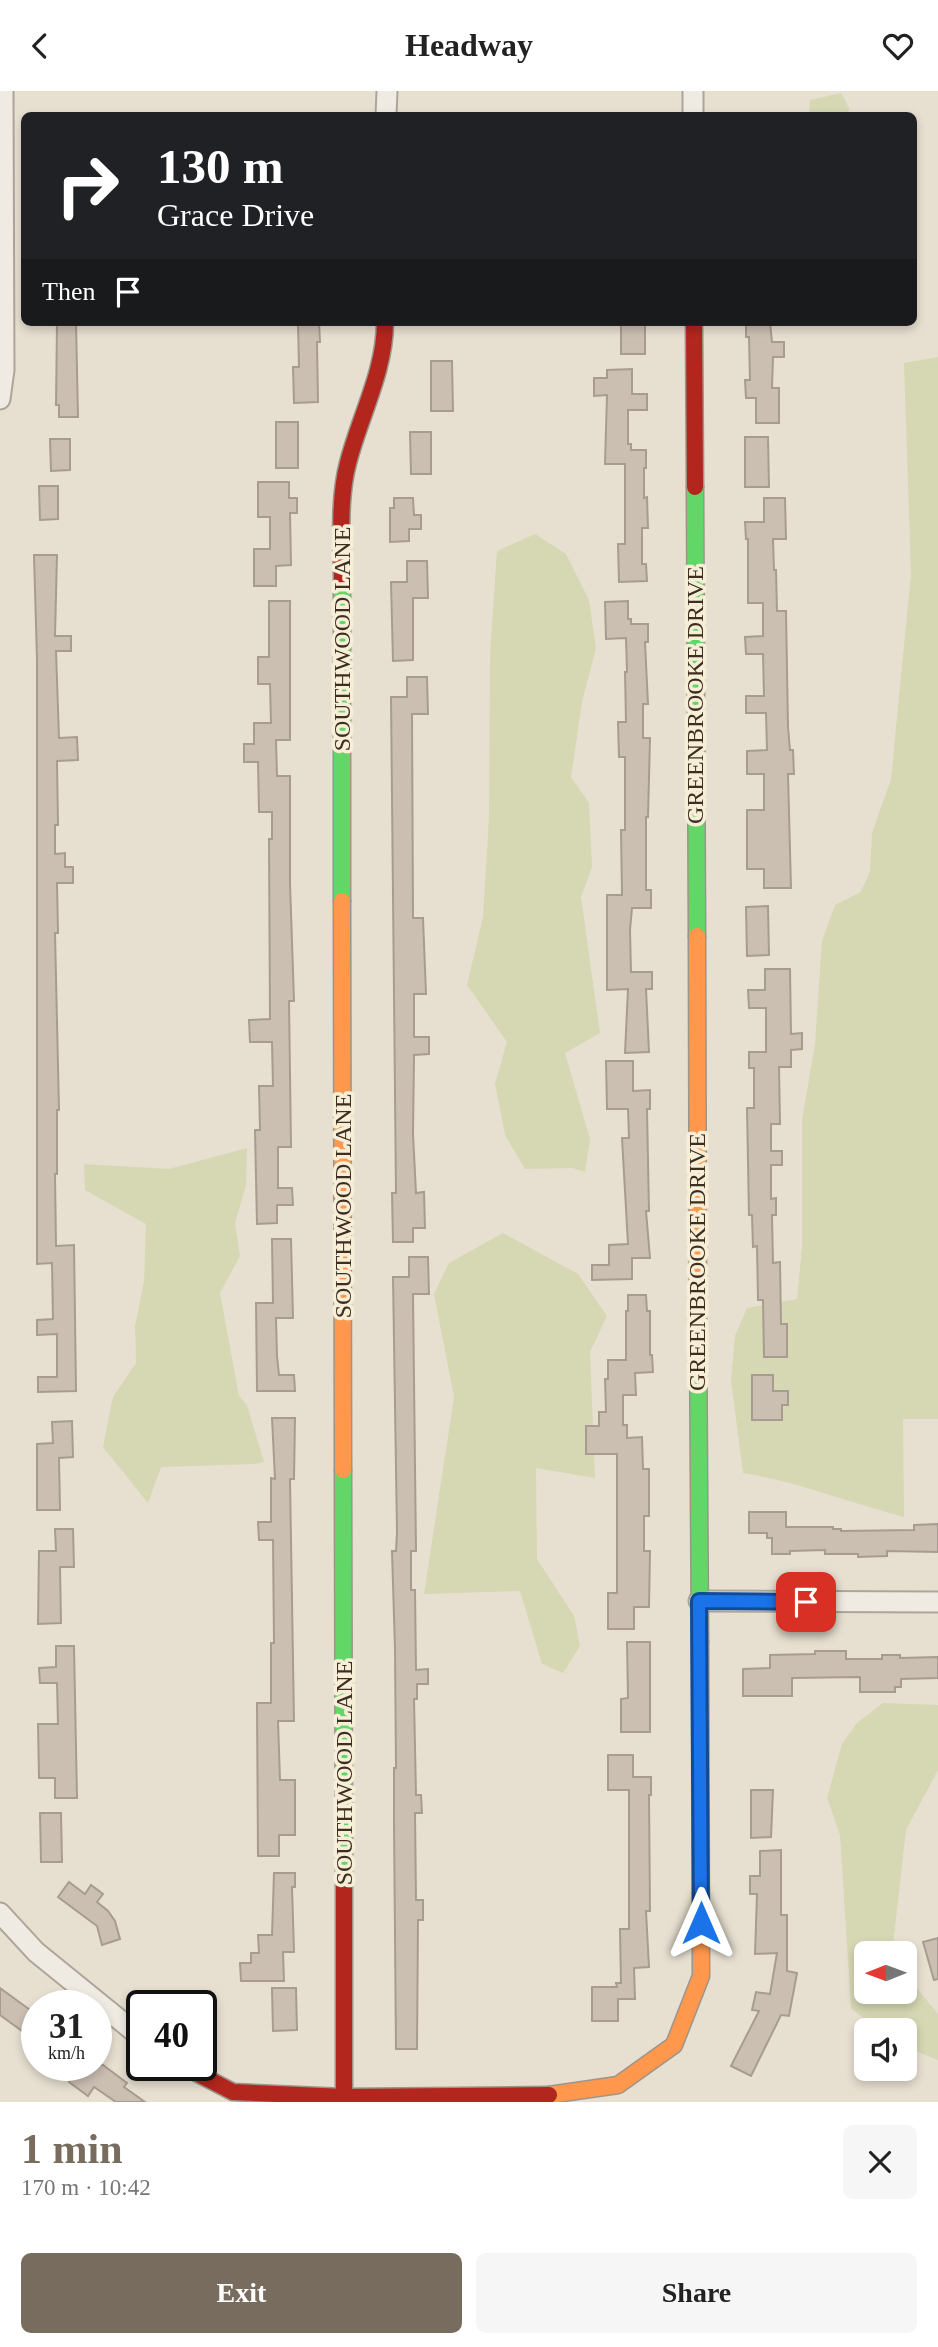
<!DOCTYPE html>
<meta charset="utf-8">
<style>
body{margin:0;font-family:Georgia,serif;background:#f6f6f6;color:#222;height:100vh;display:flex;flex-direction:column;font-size:26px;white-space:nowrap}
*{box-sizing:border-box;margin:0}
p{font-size:23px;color:#767676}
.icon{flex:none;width:38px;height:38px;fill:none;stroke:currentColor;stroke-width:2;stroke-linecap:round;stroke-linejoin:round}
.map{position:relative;height:2011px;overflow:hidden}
.details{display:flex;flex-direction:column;background:#fff;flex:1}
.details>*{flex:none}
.top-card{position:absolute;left:21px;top:21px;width:896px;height:214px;border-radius:10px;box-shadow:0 4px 10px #0003;background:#202124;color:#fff;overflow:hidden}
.needle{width:46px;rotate:269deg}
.controls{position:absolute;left:854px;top:1850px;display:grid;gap:14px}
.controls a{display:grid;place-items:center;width:63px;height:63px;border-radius:10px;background:#fff;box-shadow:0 4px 10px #0003;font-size:35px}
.speed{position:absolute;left:21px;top:1899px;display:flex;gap:14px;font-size:35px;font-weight:700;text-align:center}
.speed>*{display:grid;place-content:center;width:91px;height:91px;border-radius:50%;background:#fff;box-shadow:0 4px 10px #0003;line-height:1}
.speed small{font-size:18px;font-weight:400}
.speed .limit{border:4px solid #111;border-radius:10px;background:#fff;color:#111}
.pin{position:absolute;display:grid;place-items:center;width:60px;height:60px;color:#fff;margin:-30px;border-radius:14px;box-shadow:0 4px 10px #0006}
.me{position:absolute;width:77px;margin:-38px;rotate:0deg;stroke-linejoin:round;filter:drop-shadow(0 0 5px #0008)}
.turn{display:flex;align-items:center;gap:24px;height:147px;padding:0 21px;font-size:32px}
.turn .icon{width:91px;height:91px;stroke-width:2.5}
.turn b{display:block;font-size:49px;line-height:60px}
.then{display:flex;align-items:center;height:66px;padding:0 21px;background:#0003;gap:14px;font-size:26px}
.round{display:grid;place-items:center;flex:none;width:74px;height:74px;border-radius:10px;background:#f6f6f6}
.overview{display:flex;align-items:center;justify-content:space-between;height:119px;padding:0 21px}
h1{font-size:42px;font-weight:700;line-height:52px;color:#786c5e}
.button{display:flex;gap:14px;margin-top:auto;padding:14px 21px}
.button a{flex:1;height:80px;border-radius:10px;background:#786c5e;color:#fff;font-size:28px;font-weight:700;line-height:80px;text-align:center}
.button a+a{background:#f6f6f6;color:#222}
header{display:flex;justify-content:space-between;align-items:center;height:91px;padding:0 21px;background:#fff;font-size:32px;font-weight:700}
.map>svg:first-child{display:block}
.green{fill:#d6d7b3}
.building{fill:#cbbfb2;stroke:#a89c90;stroke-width:2}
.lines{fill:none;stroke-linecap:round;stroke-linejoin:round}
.street-casing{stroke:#ada599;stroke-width:23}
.fast-casing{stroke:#9c958a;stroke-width:19}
.slow-casing{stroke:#9c958a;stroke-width:19}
.jam-casing{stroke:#9c958a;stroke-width:19}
.street{stroke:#efebe3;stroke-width:19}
.fast{stroke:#63d668;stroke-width:16}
.slow{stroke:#ff974d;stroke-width:16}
.jam{stroke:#b3261e;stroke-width:16}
.route-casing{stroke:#114b97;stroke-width:18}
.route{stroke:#1a73e8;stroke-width:12}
.labels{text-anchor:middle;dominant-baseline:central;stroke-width:7;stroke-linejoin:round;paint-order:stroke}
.street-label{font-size:24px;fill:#3d2e20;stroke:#f7eed8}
</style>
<header><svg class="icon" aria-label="back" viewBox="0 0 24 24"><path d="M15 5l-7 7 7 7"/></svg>Headway<svg class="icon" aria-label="heart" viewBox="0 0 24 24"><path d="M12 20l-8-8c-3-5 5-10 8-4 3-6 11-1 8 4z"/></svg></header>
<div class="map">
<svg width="938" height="2011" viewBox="0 0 938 2011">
<rect width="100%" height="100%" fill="#e7e0d1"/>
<g class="green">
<polygon points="841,2 849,17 848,24 809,24 810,9"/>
<path d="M938,266V1328H903L904,1426C850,1412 798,1391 743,1382L731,1289L735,1245L747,1217L797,1208L802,1156V1029L815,953L822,850L835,814L861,801L870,780L872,742L891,688L911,483L904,272Z"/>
<polygon points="535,443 566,463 589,509 596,557 582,611 571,686 589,712 592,776 581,806 600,942 565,962 590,1048 585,1081 573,1077 525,1078 505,1044 495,993 507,951 467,894 483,826 489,726 490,563 497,460"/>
<polygon points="247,1057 246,1094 235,1132 240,1165 220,1202 239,1305 247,1314 264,1371 255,1373 161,1376 148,1412 103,1356 113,1306 136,1272 135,1235 144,1191 146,1133 85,1099 84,1073 169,1078"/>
<polygon points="503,1142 578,1183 607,1225 590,1261 595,1387 536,1377 537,1468 574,1525 580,1555 563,1582 542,1573 520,1500 424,1503 454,1306 434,1203 449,1172"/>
<polygon points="883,1612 938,1614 938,1679 906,1739 892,1862 866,1862 866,1900 905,1900 905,1883 938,1923 938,1969 905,1956 905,1939 878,1939 851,1917 840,1744 827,1707 842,1653 857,1632"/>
</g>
<g class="building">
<polygon points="57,231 76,231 78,326 59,326 59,314 56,314"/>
<polygon points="298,231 319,231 320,251 317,251 318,311 294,312 293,276 299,276"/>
<polygon points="621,231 643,231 645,233 645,263 621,263"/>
<polygon points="746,231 770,231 772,251 784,251 784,266 773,266 772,297 779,297 779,332 756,332 756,307 746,307 745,289 750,289 749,246 746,246"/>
<polygon points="431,270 452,270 453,320 431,320"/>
<polygon points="632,278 632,303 647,303 647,319 628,319 628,353 631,353 631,359 646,359 646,377 644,377 644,407 647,406 648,437 642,437 642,473 646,473 647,490 619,491 618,453 625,453 625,373 605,373 607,304 594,305 594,287 607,287 607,279"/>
<rect x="276" y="331" width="22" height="46"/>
<polygon points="410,341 431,341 431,383 411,383"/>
<polygon points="745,346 768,346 769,396 745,396"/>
<polygon points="50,348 70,348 70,379 51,380"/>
<polygon points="258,391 289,391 289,407 297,407 297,422 290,422 291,474 276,475 276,495 254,495 254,458 270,458 270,426 258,426"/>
<polygon points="39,395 58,395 58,428 40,429"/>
<polygon points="394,407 413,407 414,424 421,424 421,438 409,438 409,450 390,451 390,417 394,417"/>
<polygon points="764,407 785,407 786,448 773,448 774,479 776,479 777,520 786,520 788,636 790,659 793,659 794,683 788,683 791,797 764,797 764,778 747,778 747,719 764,719 764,683 747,683 747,660 767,659 766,622 746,622 746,605 764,605 763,563 746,563 745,546 763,545 763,512 748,512 748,448 746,448 745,431 764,431"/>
<polygon points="34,464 57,464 55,545 71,545 71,560 56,560 59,647 77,646 78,669 57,670 58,734 55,734 55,763 65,762 65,776 73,776 73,792 57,792 58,842 55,842 59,1019 57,1019 57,1083 55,1083 56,1155 74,1154 76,1300 38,1301 38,1286 57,1286 57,1243 37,1244 37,1229 53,1228 52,1172 37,1173 37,569"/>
<polygon points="407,470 427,470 428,507 413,507 413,569 393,570 391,491 407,491"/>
<polygon points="269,510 290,510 290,649 276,649 277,685 290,685 290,792 294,910 289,910 291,1056 278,1056 278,1097 292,1097 293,1114 277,1114 277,1132 257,1133 255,1039 260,1039 259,995 273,995 272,951 250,951 249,929 270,928 269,748 272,748 272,721 259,721 258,671 244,671 244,653 254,653 254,632 271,632 270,593 258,593 258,566 269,566"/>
<polygon points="628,510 628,528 631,528 631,533 648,533 648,551 645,551 648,613 643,613 643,647 650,647 648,726 646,726 646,799 651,799 651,817 632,817 630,839 631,881 652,881 652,898 646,898 649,961 625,962 628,898 607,899 607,804 622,804 621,739 625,739 625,666 619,666 618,631 626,631 625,581 627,581 626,547 606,548 605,511"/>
<polygon points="407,586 427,586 428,623 412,623 413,827 423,827 426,903 414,903 414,946 429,946 429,963 414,964 413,1043 416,1102 424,1101 425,1137 413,1137 413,1151 393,1151 392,1102 396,1102 391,606 407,606"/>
<polygon points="768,815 769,864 747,865 746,816"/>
<polygon points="765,878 790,878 791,943 802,942 802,958 791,959 791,976 779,976 780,1033 771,1033 771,1060 782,1060 782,1074 771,1074 771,1108 776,1107 776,1124 772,1124 773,1172 780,1171 781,1233 787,1233 787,1266 764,1266 763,1209 758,1209 757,1155 753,1156 752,1124 749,1124 747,1017 754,1017 754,977 749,977 749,961 766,961 766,917 749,917 748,899 765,899"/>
<polygon points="606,970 633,970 633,1000 650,999 650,1018 647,1018 649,1120 646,1120 650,1167 632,1167 632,1188 592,1189 592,1174 609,1174 609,1154 628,1153 622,1047 629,1047 628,1018 607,1018"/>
<polygon points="272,1148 291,1148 293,1227 276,1227 277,1265 279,1284 294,1284 295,1300 257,1300 256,1212 273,1212"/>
<polygon points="409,1166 428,1166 429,1203 413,1203 416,1460 411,1460 411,1499 415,1499 416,1579 428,1578 428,1593 417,1593 417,1608 414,1608 416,1704 421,1704 422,1722 415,1722 416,1809 423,1809 423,1829 418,1829 417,1958 396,1958 394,1732 394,1677 396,1677 395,1558 392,1460 396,1460 397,1441 393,1186 409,1186"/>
<polygon points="628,1204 646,1204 647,1220 650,1220 650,1264 652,1264 653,1281 635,1282 636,1304 623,1304 623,1334 627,1334 627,1347 642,1346 643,1378 649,1378 649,1425 644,1425 644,1460 650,1460 649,1516 634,1516 634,1538 608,1538 608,1502 617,1502 617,1363 586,1363 586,1335 599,1335 599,1321 606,1321 605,1288 608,1288 608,1269 626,1269 626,1220 628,1220"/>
<polygon points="752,1284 773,1284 773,1300 788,1300 788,1314 782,1314 782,1329 752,1329"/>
<polygon points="272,1327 295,1327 294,1388 290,1388 294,1630 278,1630 280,1689 295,1689 295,1744 279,1744 279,1765 258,1765 257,1612 271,1612 271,1552 274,1552 273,1449 259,1449 258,1431 271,1431 271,1387 275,1388"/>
<polygon points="72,1330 73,1366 59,1367 60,1419 37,1419 37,1353 53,1352 52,1331"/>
<polygon points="749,1421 786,1421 786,1436 833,1436 833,1438 841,1438 841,1440 914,1439 914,1434 938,1433 938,1461 887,1460 887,1465 858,1466 858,1463 825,1463 825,1459 790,1460 790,1463 772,1463 772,1447 767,1447 767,1442 749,1442"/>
<polygon points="55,1438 73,1438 74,1476 60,1476 61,1532 38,1533 39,1460 56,1460"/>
<polygon points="627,1551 650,1551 650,1641 621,1641 621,1608 628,1607"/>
<polygon points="56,1555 74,1555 77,1707 55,1707 55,1687 39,1687 38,1633 58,1633 57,1592 40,1592 39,1577 56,1576"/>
<polygon points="815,1560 846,1560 846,1568 882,1568 882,1564 900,1564 900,1567 938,1566 938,1587 901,1588 901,1596 895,1596 895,1601 860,1601 860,1586 792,1587 792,1605 743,1605 743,1578 770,1577 770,1564 815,1563"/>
<polygon points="608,1664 633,1664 633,1686 651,1686 651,1704 649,1704 650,1820 646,1820 649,1876 634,1877 635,1908 618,1908 618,1930 592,1930 592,1896 617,1896 616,1892 621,1892 620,1838 629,1838 629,1699 608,1699"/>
<polygon points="751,1699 773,1699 771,1746 751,1747"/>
<polygon points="40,1722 61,1722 62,1771 41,1771"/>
<polygon points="781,1759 781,1824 787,1824 787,1880 797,1882 789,1925 781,1924 751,1985 731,1975 759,1920 752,1919 756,1901 770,1903 777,1862 755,1863 757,1803 750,1803 750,1785 760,1785 760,1760"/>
<polygon points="274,1782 295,1782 295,1796 292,1796 294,1861 283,1861 284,1890 241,1890 240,1872 251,1872 251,1862 259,1862 258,1844 272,1844"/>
<polygon points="69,1791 85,1803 91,1794 103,1803 97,1811 108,1820 115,1830 120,1848 102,1854 97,1835 58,1806"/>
<polygon points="938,1847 938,1888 934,1889 923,1851"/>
<polygon points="0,1897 37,1924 37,1951 0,1924"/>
<polygon points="272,1897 296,1897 297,1939 273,1940"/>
<polygon points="82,1974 103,1974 127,1992 124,1996 145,2011 116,2011 94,1996 88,2005 69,1991"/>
</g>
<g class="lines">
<defs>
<g id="street">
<polyline points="693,0 693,24"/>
<polyline points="386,24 387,0"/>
<polyline points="0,308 4,279 3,0"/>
<polyline points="699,1510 938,1511"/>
<polyline points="0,1822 36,1861 142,1947"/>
</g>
<g id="fast">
<polyline points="695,396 697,845"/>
<polyline points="342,491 342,810"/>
<polyline points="698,1232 700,1550"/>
<polyline points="343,1379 344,1785"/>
</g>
<g id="slow">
<polyline points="342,810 343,1379"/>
<polyline points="697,845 698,1232"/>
<polyline points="549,2004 618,1994 674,1954 701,1885 700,1550"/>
</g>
<g id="jam">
<polyline points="694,231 695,396"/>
<path d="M342,491C342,452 338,410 348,372C360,325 385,280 385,231"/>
<polyline points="344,1785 344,2006"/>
<polyline points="181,1974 233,2001 344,2006 549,2004"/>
</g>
</defs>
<use href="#street" class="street-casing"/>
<use href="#fast" class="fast-casing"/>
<use href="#slow" class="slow-casing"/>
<use href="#jam" class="jam-casing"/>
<use href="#street" class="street"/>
<use href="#fast" class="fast"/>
<use href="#slow" class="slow"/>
<use href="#jam" class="jam"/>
</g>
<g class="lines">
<defs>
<polyline id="route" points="701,1832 699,1510 806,1511"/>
</defs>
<use href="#route" class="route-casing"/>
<use href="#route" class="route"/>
</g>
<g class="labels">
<g class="street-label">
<text transform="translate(342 548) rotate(-90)">SOUTHWOOD LANE</text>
<text transform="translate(695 604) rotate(-90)">GREENBROOKE DRIVE</text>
<text transform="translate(343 1115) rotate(-90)">SOUTHWOOD LANE</text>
<text transform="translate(697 1171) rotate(-90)">GREENBROOKE DRIVE</text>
<text transform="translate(344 1682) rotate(-90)">SOUTHWOOD LANE</text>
</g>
</g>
</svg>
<div class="controls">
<a><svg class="needle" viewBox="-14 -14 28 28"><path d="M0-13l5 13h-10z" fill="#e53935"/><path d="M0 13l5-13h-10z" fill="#767676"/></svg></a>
<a><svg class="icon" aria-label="sound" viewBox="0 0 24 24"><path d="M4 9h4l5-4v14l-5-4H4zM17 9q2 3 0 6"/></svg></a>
</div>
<div class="speed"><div>31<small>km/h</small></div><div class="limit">40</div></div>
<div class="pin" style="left:806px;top:1511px;background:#d93025"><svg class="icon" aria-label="arrive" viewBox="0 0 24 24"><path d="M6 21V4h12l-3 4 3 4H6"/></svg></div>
<svg class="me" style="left:701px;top:1832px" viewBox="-20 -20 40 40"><path d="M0-17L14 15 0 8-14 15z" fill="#1a73e8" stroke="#fff" stroke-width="4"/></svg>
<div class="top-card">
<div class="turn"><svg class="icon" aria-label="right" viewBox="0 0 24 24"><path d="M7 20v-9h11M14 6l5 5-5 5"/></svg><div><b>130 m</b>Grace Drive</div></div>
<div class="then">Then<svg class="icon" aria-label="arrive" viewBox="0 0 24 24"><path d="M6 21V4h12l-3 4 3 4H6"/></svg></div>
</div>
</div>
<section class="details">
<div class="overview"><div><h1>1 min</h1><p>170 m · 10:42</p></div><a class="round"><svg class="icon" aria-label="close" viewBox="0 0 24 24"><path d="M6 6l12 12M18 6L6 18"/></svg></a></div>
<div class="button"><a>Exit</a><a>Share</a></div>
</section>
